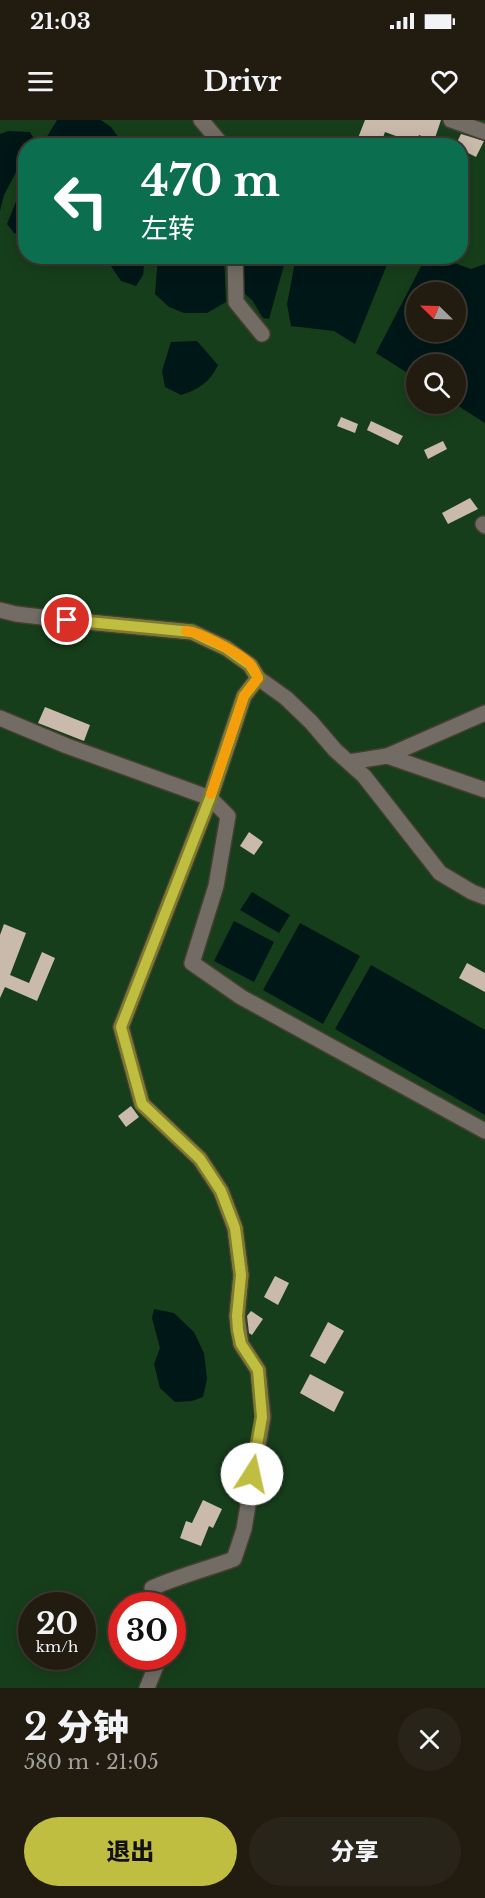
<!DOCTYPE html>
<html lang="zh">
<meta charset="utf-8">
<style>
body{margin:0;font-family:"Libre Baskerville","Noto Sans SC",serif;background:#292419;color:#f1f3f6;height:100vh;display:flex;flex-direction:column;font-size:22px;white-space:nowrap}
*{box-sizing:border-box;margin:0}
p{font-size:20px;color:#a2a19f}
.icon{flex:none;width:33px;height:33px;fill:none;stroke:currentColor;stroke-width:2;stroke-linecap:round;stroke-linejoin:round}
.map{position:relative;height:1568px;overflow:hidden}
.sheet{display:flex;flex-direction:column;background:#211b10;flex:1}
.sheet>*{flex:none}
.top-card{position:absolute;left:18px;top:18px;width:450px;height:126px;border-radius:24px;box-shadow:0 3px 15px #0003,0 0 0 2px #3e3930;background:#0b6e4f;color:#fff;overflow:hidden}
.needle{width:39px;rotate:293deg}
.tools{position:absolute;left:406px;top:162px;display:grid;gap:12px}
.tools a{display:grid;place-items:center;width:60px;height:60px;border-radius:50%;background:#211b10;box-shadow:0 3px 15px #0003,0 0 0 2px #3e3930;font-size:30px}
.speed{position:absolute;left:18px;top:1472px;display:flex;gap:12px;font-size:30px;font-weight:700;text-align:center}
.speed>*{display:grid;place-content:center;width:78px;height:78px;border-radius:50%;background:#211b10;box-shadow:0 3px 15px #0003,0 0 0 2px #3e3930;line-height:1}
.speed small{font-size:15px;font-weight:400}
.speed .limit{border:9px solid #d22;background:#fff;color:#111}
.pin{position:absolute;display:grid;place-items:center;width:51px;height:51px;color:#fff;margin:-26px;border:3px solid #fff;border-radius:50%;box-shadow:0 2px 6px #0007}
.me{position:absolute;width:66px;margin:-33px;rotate:10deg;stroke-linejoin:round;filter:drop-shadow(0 0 4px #0008)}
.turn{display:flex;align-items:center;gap:21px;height:126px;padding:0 24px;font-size:27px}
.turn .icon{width:78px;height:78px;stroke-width:2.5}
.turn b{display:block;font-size:42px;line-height:51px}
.round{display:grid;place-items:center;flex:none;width:63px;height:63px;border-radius:32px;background:#292419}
.head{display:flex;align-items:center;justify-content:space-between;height:102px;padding:0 24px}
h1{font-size:36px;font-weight:800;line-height:45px}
.cta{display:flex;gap:12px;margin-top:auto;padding:12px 24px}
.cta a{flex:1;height:69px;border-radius:36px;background:#c0be40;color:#111;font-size:24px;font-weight:800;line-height:69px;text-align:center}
.cta a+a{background:#292419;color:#f1f3f6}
.status{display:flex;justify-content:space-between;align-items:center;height:42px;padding:0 30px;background:#211b10;direction:ltr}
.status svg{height:16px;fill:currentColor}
header{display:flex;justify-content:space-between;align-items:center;height:78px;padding:0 24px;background:#211b10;font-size:27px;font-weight:800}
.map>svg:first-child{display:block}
.green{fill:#173e1b;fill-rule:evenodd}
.water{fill:#001717;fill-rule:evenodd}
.building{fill:#cabaab}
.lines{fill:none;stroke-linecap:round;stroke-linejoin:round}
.minor-casing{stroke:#463f30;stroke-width:18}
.minor{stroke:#726c65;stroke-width:15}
.route-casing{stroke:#7d7c2a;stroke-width:15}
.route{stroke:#c0be40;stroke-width:10}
.slow{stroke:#f59e0b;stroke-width:10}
</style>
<div class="status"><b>21:03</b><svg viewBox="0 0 49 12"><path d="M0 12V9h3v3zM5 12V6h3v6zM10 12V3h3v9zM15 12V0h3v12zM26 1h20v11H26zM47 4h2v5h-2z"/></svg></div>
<header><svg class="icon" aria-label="menu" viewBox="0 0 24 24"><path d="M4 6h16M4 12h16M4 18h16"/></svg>Drivr<svg class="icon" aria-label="heart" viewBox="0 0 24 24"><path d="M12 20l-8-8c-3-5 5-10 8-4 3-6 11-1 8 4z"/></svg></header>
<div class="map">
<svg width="485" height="1568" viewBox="0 0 485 1568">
<rect width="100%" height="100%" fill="#2c2415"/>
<path class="green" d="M0,0H485V1568H0ZM26,26H460V136H26ZM417,172H456V212H417ZM417,244H456V284H417ZM32,1485H82V1536H32ZM122,1485H172V1536H122Z"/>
<g class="water">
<polygon points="57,0 101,0 111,7 119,18 116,25 42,25"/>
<polygon points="8,11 30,12 34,19 31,25 26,26 25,35 4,75 0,91 0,14"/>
<polygon points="25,59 26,115 25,115 14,113 7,104"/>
<polygon points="105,137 145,137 143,155 136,166 121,161"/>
<polygon points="158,137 224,137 226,182 207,193 184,193 169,187 155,174"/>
<polygon points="242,137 284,137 284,145 269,199 263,198 252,180 244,173"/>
<polygon points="296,137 390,137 355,224 334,211 291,206 287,184"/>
<path d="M426,137H438L471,149L485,144V303L455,284L456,244H417V259L376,233ZM417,172H456V212H417Z"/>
<path d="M197,221L218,245C210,262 198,270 181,275L165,267L162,251L171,222Z"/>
<polygon points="252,772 290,795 279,813 240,790"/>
<polygon points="234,801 274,822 254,862 214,841"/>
<polygon points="300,803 360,836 323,904 263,870"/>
<polygon points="371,845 485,910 485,995 335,909"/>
<polygon points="154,1189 174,1193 194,1212 204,1233 207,1259 203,1277 192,1281 175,1282 160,1268 154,1244 160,1228 152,1198"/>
</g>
<g class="building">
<polygon points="365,0 441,0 434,21 419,15 415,26 401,26 404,19 385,12 380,26 358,18"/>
<polygon points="461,14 484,21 476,37 460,29 460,26 455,26"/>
<polygon points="341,297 358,304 355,313 337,306"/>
<polygon points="371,301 403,316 398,325 367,310"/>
<polygon points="443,321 447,329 428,339 424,330"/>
<polygon points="470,378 478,389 448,404 442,393"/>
<polygon points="45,587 90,605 84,621 38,603"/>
<polygon points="249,712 263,722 254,735 240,726"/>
<polygon points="4,804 26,813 10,855 29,863 42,832 55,838 37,881 5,867 0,878 0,815"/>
<polygon points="467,843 485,853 485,872 459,858"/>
<polygon points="131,986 139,997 126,1007 118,996"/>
<polygon points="275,1156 289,1163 278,1185 264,1177"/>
<polygon points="251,1191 263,1199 252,1215 249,1213 247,1196"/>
<polygon points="328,1202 344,1211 325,1244 310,1236"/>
<polygon points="310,1254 344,1272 334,1292 300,1273"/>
<polygon points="203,1380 222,1389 213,1408 209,1406 201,1426 180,1418 186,1401 192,1403"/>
</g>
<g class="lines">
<defs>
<g id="minor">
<polyline points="201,0 223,26"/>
<polyline points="451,0 485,12"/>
<polyline points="235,136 236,182 262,214"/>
<polyline points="483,404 485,406"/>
<path d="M0,490L16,494L67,500L192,512L226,528L250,545L258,558L244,576L210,678L121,907L142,984L200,1039L221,1071L235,1108L241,1155L237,1196L241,1224L258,1250L263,1297L244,1409L234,1439C207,1449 179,1456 152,1468L158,1485"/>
<polyline points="258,558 286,578 311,602 335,630 364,656 440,753 472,772 485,777"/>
<polyline points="0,598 67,626 210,678 228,696 216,766 192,843 241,877 485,1011"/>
<polyline points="387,636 485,593"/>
<polyline points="349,642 387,636 485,670"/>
<polyline points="147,1568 160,1536"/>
</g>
</defs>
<use href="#minor" class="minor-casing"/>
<use href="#minor" class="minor"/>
</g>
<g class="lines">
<defs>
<polyline id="route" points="67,500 192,512 226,528 250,545 258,558 244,576 210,678 121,907 142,984 200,1039 221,1071 235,1108 241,1155 237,1196 238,1210 241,1224 258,1250 262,1297 252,1354"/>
</defs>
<use href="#route" class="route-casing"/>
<use href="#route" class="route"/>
<path class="slow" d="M186,511C200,512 241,534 251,545C254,549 256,554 258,558L244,576L211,674"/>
</g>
</svg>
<div class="tools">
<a><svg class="needle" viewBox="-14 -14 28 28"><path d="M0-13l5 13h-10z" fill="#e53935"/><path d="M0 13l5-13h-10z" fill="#a2a19f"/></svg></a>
<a><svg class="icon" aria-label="search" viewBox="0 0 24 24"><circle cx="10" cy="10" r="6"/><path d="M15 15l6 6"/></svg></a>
</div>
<div class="speed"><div>20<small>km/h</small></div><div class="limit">30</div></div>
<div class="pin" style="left:67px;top:500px;background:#d93025"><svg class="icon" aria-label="arrive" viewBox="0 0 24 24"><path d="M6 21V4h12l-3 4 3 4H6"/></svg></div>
<svg class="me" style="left:252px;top:1354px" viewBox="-20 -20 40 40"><circle r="19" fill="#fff"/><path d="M0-13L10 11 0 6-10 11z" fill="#c0be40"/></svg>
<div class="top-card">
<div class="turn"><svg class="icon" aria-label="left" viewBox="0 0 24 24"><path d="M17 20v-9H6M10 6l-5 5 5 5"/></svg><div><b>470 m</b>左转</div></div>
</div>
</div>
<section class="sheet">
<div class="head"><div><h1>2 分钟</h1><p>580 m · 21:05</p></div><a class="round"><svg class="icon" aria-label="close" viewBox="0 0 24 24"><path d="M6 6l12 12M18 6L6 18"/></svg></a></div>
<div class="cta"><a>退出</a><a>分享</a></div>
</section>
